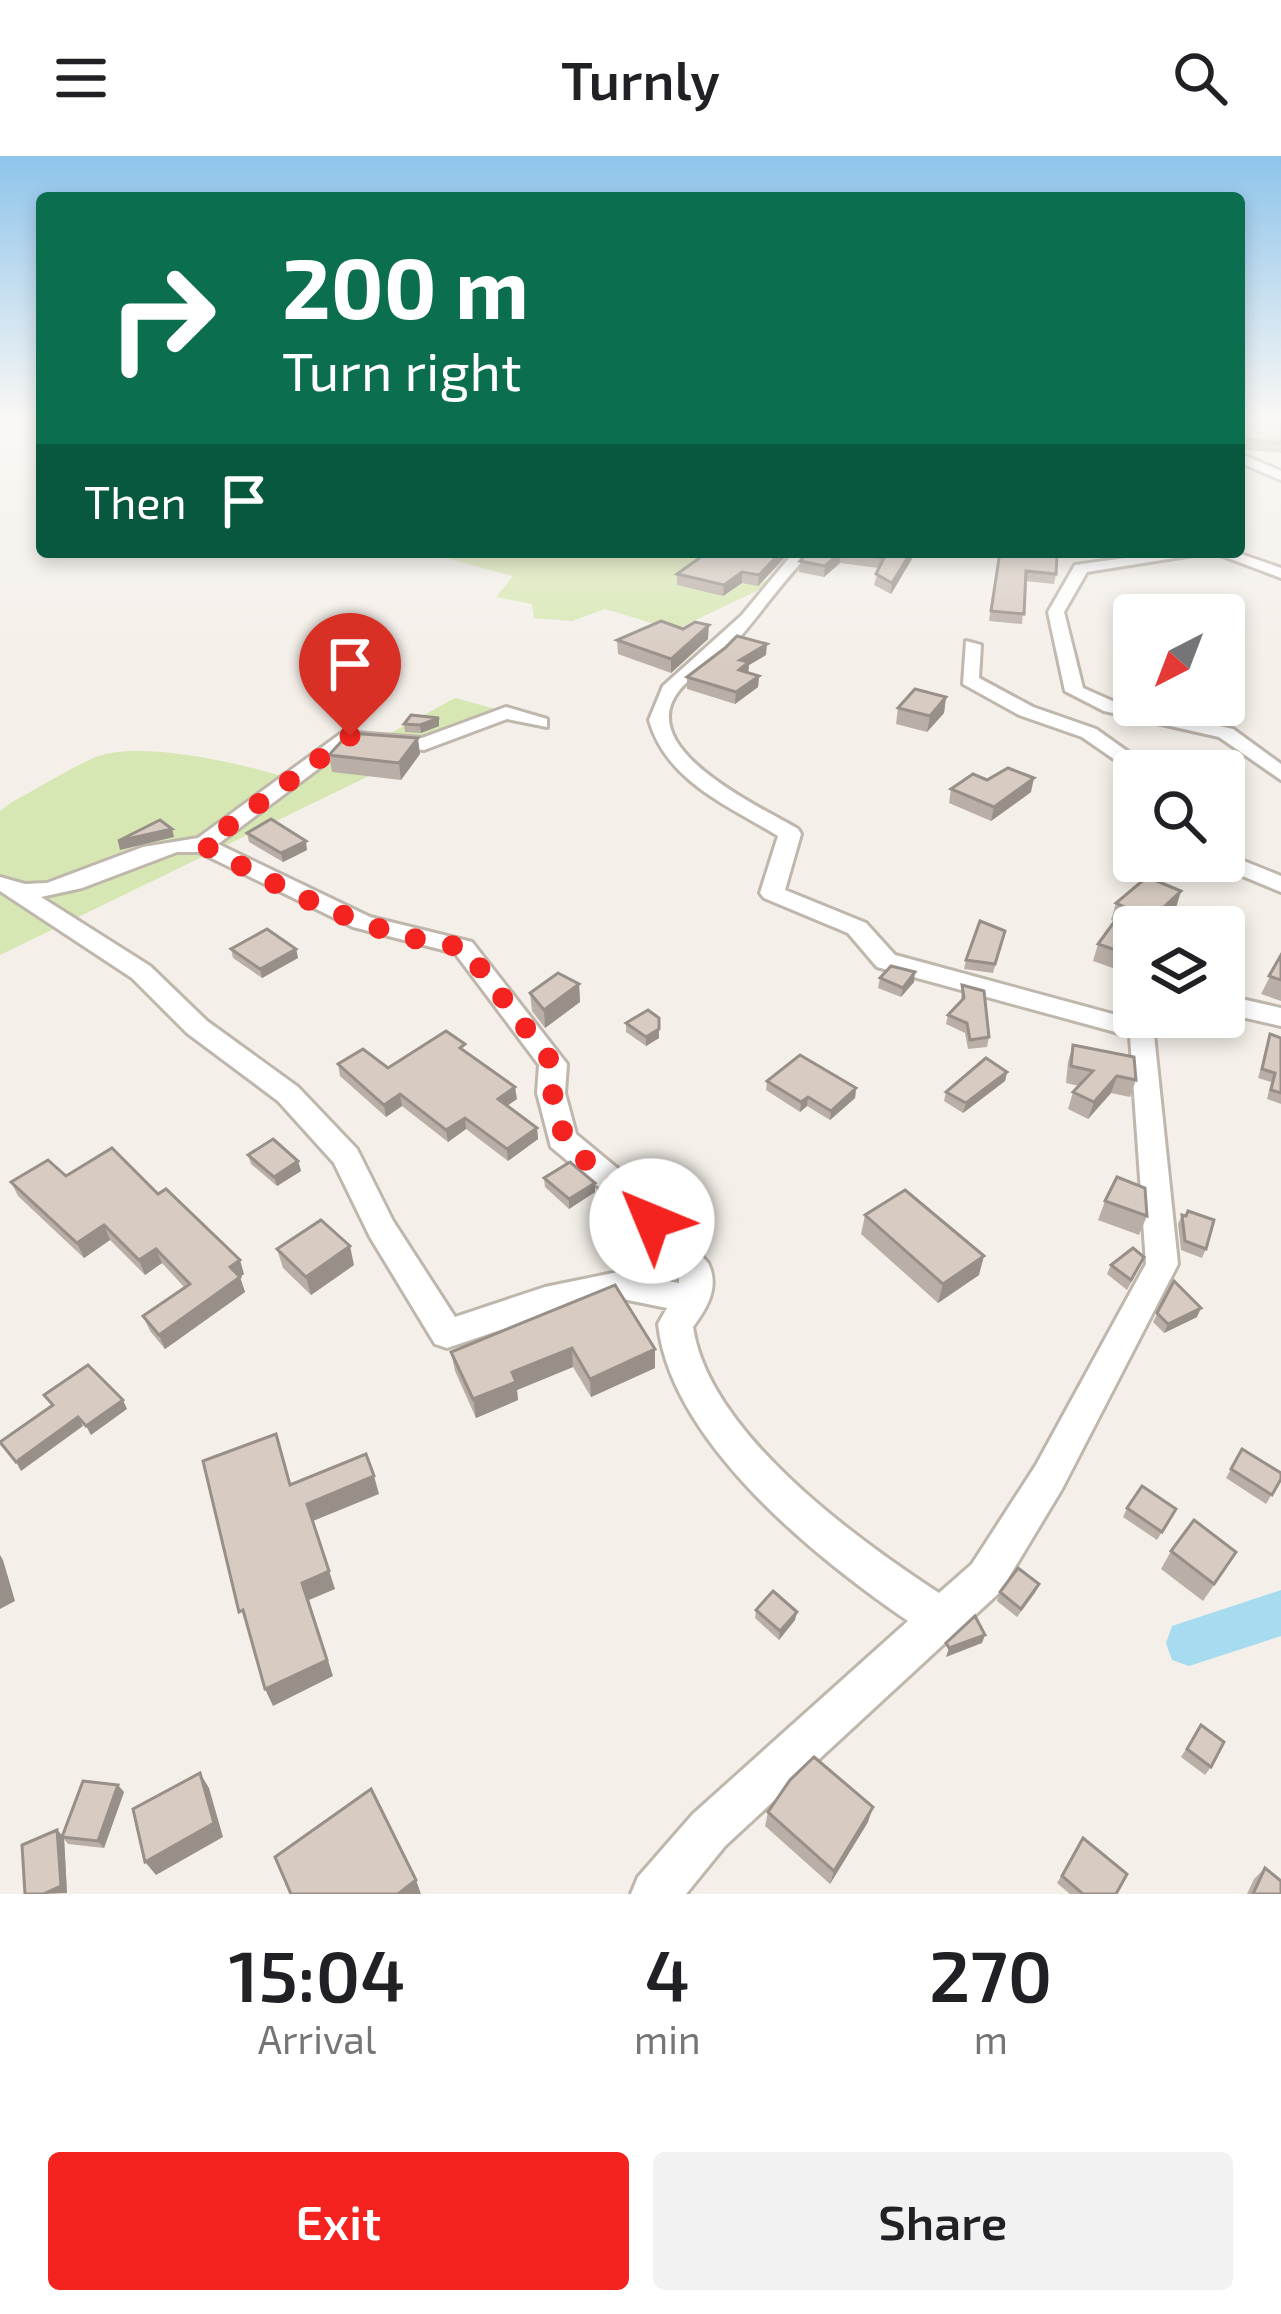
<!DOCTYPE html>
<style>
body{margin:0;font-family:"Exo 2",sans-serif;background:#f2f2f2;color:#202124;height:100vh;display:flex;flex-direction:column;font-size:45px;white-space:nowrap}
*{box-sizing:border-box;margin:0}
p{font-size:39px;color:#757577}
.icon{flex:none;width:66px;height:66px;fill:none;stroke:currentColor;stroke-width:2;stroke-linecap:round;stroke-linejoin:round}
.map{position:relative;height:1738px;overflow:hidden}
.sheet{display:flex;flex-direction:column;background:#fff;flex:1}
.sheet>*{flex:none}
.guide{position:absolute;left:36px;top:36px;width:1209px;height:366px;border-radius:12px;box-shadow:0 6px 18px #0003;background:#0b6e4f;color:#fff;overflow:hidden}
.needle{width:78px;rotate:222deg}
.fabs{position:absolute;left:1113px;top:438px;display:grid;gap:24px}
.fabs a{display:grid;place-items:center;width:132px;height:132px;border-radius:12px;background:#fff;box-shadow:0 6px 18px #0003;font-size:60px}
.pin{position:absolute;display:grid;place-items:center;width:102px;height:102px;color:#fff;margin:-123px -51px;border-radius:50% 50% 50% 0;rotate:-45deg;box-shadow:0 0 12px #0007}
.pin .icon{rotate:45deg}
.me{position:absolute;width:132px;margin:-66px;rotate:315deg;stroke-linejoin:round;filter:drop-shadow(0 0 9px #0008)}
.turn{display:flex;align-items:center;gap:42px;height:252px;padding:0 48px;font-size:54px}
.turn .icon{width:156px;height:156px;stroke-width:2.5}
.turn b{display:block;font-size:84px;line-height:102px}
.then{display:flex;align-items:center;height:114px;padding:0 48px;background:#0003;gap:24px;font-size:45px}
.eta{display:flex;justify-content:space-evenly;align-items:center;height:204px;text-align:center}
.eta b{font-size:72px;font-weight:600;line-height:84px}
.button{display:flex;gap:24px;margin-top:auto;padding:24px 48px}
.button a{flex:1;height:138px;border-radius:12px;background:#f5231f;color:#fff;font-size:48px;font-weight:600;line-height:138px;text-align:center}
.button a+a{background:#f2f2f2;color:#202124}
header{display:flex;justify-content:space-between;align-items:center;height:156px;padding:0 48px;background:#fff;font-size:54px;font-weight:600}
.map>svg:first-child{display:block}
.green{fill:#d7e7b3}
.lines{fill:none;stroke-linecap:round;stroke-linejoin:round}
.canal{fill:#a7dbef;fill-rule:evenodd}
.street-casing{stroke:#bfb6ac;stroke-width:6}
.street{fill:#fff;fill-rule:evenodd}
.wall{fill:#baafa7}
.shaded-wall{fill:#978f88}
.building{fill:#d8ccc2;stroke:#978f88;stroke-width:3}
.route{stroke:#f5231f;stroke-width:21;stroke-dasharray:0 37.8}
</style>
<header><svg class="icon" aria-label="menu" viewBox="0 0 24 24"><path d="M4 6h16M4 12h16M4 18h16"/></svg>Turnly<svg class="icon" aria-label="search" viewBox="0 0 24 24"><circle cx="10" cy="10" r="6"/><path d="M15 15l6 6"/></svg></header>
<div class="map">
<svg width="1281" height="1738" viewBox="0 0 1281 1738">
<rect width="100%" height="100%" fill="#f4efe9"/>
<g class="green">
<polygon points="458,396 679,396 773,427 675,474 605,453 572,465 534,462 532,448 496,441 513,420 446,402"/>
<path d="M455,542L503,555L0,799V655L12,646C39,632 68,613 96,601C140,584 238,607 282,620L344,575L387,579Z"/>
</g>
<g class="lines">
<polygon class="canal" points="1281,1434 1281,1480 1189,1510 1172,1504 1166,1487 1172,1470"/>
<defs>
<g id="street">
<polygon points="1239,297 1281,315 1281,324 1239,306"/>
<path d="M794,396H812C781,425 758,463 728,494C713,510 690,519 678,536C634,594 761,651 798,673L801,678L785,734L866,767L895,799L1153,869L1178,1108L1062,1333L1000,1436L725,1690L686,1738H631L638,1721L693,1658L908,1465C816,1402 671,1286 658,1168L667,1152L618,1142L545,1159L447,1192L435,1188L370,1081L334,1007L278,945L187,877L132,822L0,735V721L25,728L47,727L143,691L198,682L343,576L422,582L506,551L547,563V571L507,563L424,594L354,586L218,688L370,761L472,786L567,908L565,937L576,978L640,1031L708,1107C720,1131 707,1152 693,1171C708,1276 856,1383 939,1437L972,1408L1036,1309L1146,1108L1130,880L877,811L848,777L764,742L760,737L778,680C729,650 666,625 649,564L663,530L742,459ZM177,696H199L353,771L455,797L539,909L537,937L551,991L618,1047L679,1119V1127L618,1116L545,1131L455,1161L393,1065L357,993L298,931L207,865L150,810L41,741L82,732Z"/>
<polygon points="1168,396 1212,396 1087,416 1064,456 1083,532 1117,547 1233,573 1281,608 1281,624 1219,581 1104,555 1065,535 1048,456 1075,409"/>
<polygon points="1212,396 1235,396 1281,412 1281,422"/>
<polygon points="966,485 981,489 979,522 1033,551 1096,573 1155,615 1134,617 1082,581 1019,559 963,528"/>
<polygon points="1224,697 1281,720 1281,736 1216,709 1213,705 1224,705"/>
<polygon points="1224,839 1281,852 1281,870 1224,857"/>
</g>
</defs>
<use href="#street" class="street-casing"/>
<use href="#street" class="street"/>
</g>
<g class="wall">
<polygon points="1239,262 1281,262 1281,297 1239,293"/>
<polygon points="708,396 790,396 758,430 742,427 723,440 677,429 677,418"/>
<polygon points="808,396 916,396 891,438 874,429 879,412 840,407 824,421 799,416 800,405"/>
<polygon points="999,396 1056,418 1054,428 1025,425 1022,468 989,465"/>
<polygon points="708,483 671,517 618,498 617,484"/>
<polygon points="766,499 749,509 748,517 759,520 758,531 735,548 687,533 687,521"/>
<polygon points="946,541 944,557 927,576 896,568 898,552"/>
<polygon points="404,568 439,570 421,577 405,576"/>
<polygon points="420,598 401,624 332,616 329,599"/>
<polygon points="987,624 1031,636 991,665 949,647 951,633"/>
<polygon points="247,677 307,694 283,706 249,686"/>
<polygon points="1116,747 1176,752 1134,771 1134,802 1124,816 1093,805 1098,788 1114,765 1111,764"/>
<polygon points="1005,775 993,817 964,813 966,804"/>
<polygon points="231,793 296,793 298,802 262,822 233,802"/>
<polygon points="1281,799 1281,845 1261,838"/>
<polygon points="880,822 914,826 901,841 878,832"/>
<polygon points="579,828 580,846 545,872 532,855 530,837"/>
<polygon points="962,829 989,881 987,891 968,893 965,877 946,868 948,859 961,845"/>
<polygon points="626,867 659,882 646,890 626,876"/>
<polygon points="1270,878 1281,882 1281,948 1267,943 1271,926 1258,922"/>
<polygon points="1073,889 1136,924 1130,941 1111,937 1088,963 1068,953 1073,936 1079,930 1066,927 1068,906"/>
<polygon points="466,896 517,943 507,950 537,972 538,983 508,1005 466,973 448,986 402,950 386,961 340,920 338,908 388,912"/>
<polygon points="1007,916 1005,925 963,957 944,945 946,936"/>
<polygon points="767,925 856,932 855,942 830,964 807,950 800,956 766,934"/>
<polygon points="248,999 298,1005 301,1015 277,1030 251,1008"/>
<polygon points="66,1020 158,1038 244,1118 240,1121 245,1136 165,1193 150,1175 143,1160 185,1132 162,1107 145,1119 110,1084 84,1102 18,1040 11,1026"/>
<polygon points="544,1022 595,1027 595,1036 569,1053 545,1031"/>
<polygon points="1105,1045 1147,1060 1139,1079 1098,1064"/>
<polygon points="865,1059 979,1119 938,1147 861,1078"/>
<polygon points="1182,1059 1206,1093 1202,1102 1181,1094 1178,1068"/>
<polygon points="277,1093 354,1109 311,1139 283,1112"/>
<polygon points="1111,1109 1140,1110 1127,1134 1107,1118"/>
<polygon points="1174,1125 1197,1161 1164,1177 1153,1166"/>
<polygon points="615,1129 655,1193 655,1212 591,1241 573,1211 517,1234 518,1244 476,1262 455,1215 451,1196"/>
<polygon points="1242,1293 1281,1323 1266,1348 1226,1322"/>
<polygon points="1127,1352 1176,1353 1157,1384 1123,1361"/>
<polygon points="1171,1395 1225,1413 1203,1445 1161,1413"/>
<polygon points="1039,1428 1035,1437 1017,1461 997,1445 1000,1436"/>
<polygon points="756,1454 795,1464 779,1484 755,1462"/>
<polygon points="1201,1569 1211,1611 1205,1619 1181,1601"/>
<polygon points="124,1636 104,1692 68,1688 64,1683 67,1737 57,1674 62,1680"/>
<polygon points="768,1656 868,1666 830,1728 765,1670"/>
<polygon points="1083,1682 1116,1738 1070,1738 1057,1727"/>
<polygon points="1265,1712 1281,1738 1247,1738 1254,1723"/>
</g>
<g class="shaded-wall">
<polygon points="781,396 790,396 758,430 759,419"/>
<polygon points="841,396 840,407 824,421 825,410"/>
<polygon points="911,396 916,396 891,438 892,427"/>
<polygon points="742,416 742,427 723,440 724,429"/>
<polygon points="709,469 708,483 671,517 671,503"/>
<polygon points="767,488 766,499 749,509 748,518 738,525 740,504"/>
<polygon points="759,520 758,531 735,548 736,536"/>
<polygon points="946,541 944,557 927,576 930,560"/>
<polygon points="439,562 439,570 421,577 420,569"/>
<polygon points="418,582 420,598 401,624 399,607"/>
<polygon points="1034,622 1031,636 991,665 994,651"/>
<polygon points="1242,625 1229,656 1224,661 1224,651"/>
<polygon points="172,673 174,681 120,694 118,685"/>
<polygon points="306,685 307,694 283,706 281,697"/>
<polygon points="1181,735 1176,752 1160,767 1165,750"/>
<polygon points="1236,778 1229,795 1224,802 1224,792"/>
<polygon points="296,793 298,802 262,822 260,813"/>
<polygon points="1134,793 1134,802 1124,816 1130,799"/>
<polygon points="915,816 914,826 901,841 903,832"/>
<polygon points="579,828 580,846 545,872 544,854"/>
<polygon points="659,873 659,882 646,890 646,881"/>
<polygon points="1007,916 1005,925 963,957 966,947"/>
<polygon points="1117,920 1111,937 1088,963 1094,946"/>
<polygon points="515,931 517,943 499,955 498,943"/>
<polygon points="856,932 855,942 830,964 831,955"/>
<polygon points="400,938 402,950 386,961 384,949"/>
<polygon points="808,941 807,950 800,956 801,946"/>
<polygon points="465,962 466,973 448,986 446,974"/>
<polygon points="537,972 538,983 508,1005 507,993"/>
<polygon points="298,1005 301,1015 277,1030 274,1021"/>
<polygon points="595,1027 595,1036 569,1053 569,1043"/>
<polygon points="104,1069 110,1084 84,1102 77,1087"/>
<polygon points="350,1090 354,1109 311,1139 306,1121"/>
<polygon points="156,1093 162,1107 145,1119 139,1104"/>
<polygon points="984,1100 979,1119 938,1147 943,1128"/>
<polygon points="240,1104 244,1118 240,1121 245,1136 165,1193 159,1179 230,1111"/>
<polygon points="1201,1152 1197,1161 1164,1177 1168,1168"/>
<polygon points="572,1192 573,1211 517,1234 518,1244 476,1262 473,1243 512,1216"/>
<polygon points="655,1193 655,1212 591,1241 590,1223"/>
<polygon points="123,1244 127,1253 91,1279 86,1270"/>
<polygon points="78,1261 83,1270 21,1315 16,1306"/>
<polygon points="374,1320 379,1338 313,1365 335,1433 309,1444 333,1520 273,1550 265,1533 302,1427 307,1348"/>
<polygon points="0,1399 3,1404 15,1445 0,1453"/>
<polygon points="797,1456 795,1464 779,1484 780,1475"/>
<polygon points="985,1479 982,1487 946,1501 949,1492"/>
<polygon points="200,1617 209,1632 223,1681 156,1719 145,1706"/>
<polygon points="118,1629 124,1636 104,1692 98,1685"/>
<polygon points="873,1651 868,1666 830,1728 834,1715"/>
<polygon points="57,1674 64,1681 67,1737 43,1738"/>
<polygon points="416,1724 421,1738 398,1738"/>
</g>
<g class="building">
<polygon points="1239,262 1281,262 1281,287 1241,283 1239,288"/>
<polygon points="708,396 781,396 759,419 742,416 724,429 677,418"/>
<polygon points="808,396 911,396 892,427 876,418 884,402 841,396 825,410 800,405"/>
<polygon points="1000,396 1048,396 1057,398 1056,418 1026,415 1024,458 991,455"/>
<polygon points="661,465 683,473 695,466 709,469 671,503 617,484"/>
<polygon points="737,480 767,488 740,504 749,506 739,514 759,520 736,536 687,521 725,492"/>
<polygon points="915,533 946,541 930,560 898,552"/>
<polygon points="411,559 439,562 420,569 404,568"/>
<polygon points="349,577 418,582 399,607 329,599"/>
<polygon points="1008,612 1034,622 994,651 951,633 973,618 987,624"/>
<polygon points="1224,620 1242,625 1233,643 1224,651"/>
<polygon points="271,663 306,685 281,697 247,677"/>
<polygon points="160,664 172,673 118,685"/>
<polygon points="1147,721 1181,735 1165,750 1217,771 1134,771 1134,793 1130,799 1098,788 1125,751 1116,747"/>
<polygon points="980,765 1005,775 995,808 966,804"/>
<polygon points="267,773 296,793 260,813 231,793"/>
<polygon points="1224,774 1236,778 1224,792"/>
<polygon points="1281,799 1281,824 1269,820"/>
<polygon points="891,810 915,816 903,832 880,822"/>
<polygon points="558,817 579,828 544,854 530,837"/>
<polygon points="962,829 984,835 989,881 970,884 967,867 948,859 964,842"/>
<polygon points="648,854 659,862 659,873 646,881 626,867"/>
<polygon points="446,875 465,888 460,892 515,931 498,943 537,972 507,993 465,962 446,974 400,938 384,949 338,908 363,893 388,912"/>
<polygon points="1270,878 1281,882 1281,937 1271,934 1275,917 1262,913"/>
<polygon points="1073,889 1134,901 1136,924 1117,920 1094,946 1073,936 1093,915 1071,910"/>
<polygon points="800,899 856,932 831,955 808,941 801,946 767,925"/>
<polygon points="986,902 1007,916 966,947 946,936"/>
<polygon points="273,983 298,1005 274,1021 248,999"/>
<polygon points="112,992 158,1038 166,1033 240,1104 230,1111 240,1121 159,1179 143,1160 190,1128 156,1093 139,1104 104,1069 77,1087 11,1026 48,1004 66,1020"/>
<polygon points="570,1006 595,1027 569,1043 544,1022"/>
<polygon points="1117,1021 1145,1032 1147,1060 1105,1045"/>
<polygon points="905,1034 984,1100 943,1128 865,1059"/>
<polygon points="1188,1055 1214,1064 1206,1093 1185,1085 1182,1059 1186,1060"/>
<polygon points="321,1064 350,1090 306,1121 277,1093"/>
<polygon points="1133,1092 1144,1101 1131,1124 1111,1109"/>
<polygon points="1174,1125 1201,1152 1168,1168 1157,1157"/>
<polygon points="615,1129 655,1193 590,1223 572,1192 512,1216 516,1226 473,1243 451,1196"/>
<polygon points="88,1209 123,1244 86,1270 78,1261 16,1306 0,1286 53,1249 44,1239"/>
<polygon points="276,1278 290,1329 366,1298 374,1320 307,1348 329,1415 302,1427 327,1504 265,1533 243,1454 239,1456 203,1305"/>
<polygon points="1242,1293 1281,1317 1281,1323 1272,1339 1231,1313"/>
<polygon points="1142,1330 1176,1353 1162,1376 1127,1352"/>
<polygon points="1194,1364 1236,1396 1214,1428 1171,1395"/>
<polygon points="1018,1412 1039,1428 1021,1453 1000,1436"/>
<polygon points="773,1435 797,1456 780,1475 756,1454"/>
<polygon points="975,1460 985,1479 949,1492 946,1487"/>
<polygon points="1201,1569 1224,1586 1211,1611 1187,1593"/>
<polygon points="814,1601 873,1651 834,1715 768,1656 790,1624"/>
<polygon points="200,1617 214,1667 145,1706 133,1653"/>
<polygon points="83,1625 118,1629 98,1685 62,1681"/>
<polygon points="371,1633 416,1724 398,1738 291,1738 275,1701"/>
<polygon points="57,1674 61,1730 43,1738 25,1738 22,1689"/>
<polygon points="1083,1682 1127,1718 1116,1738 1083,1738 1062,1720"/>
<polygon points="1265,1712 1281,1725 1281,1738 1253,1738"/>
</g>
<linearGradient id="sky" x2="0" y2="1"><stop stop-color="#8ec4eb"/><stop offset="0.52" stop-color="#faf8f5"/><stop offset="1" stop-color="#faf8f5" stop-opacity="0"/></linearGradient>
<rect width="1281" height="506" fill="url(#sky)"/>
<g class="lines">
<path class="route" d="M350,580L203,689C283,733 371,782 464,791L553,908C546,1003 598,1002 652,1065"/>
</g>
</svg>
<div class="fabs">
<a><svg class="needle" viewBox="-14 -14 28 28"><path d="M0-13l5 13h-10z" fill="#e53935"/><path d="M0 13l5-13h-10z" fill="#757577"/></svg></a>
<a><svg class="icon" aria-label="search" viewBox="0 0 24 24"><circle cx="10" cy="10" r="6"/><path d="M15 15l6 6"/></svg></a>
<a><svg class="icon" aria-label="layers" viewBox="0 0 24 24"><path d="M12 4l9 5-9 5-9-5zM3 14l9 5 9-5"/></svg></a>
</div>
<div class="pin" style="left:350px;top:580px;background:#d93025"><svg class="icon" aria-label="arrive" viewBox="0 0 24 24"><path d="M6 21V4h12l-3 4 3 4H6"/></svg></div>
<svg class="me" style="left:652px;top:1065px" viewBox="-20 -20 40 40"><circle r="19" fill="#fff"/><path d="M0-13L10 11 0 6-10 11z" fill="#f5231f"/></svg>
<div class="guide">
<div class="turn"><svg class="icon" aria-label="right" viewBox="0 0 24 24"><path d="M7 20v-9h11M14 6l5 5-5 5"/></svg><div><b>200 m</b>Turn right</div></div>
<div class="then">Then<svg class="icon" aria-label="arrive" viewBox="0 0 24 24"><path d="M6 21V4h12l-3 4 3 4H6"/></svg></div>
</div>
</div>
<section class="sheet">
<div class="eta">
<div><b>15:04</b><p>Arrival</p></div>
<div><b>4</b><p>min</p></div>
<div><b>270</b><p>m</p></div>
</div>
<div class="button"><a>Exit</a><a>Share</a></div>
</section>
